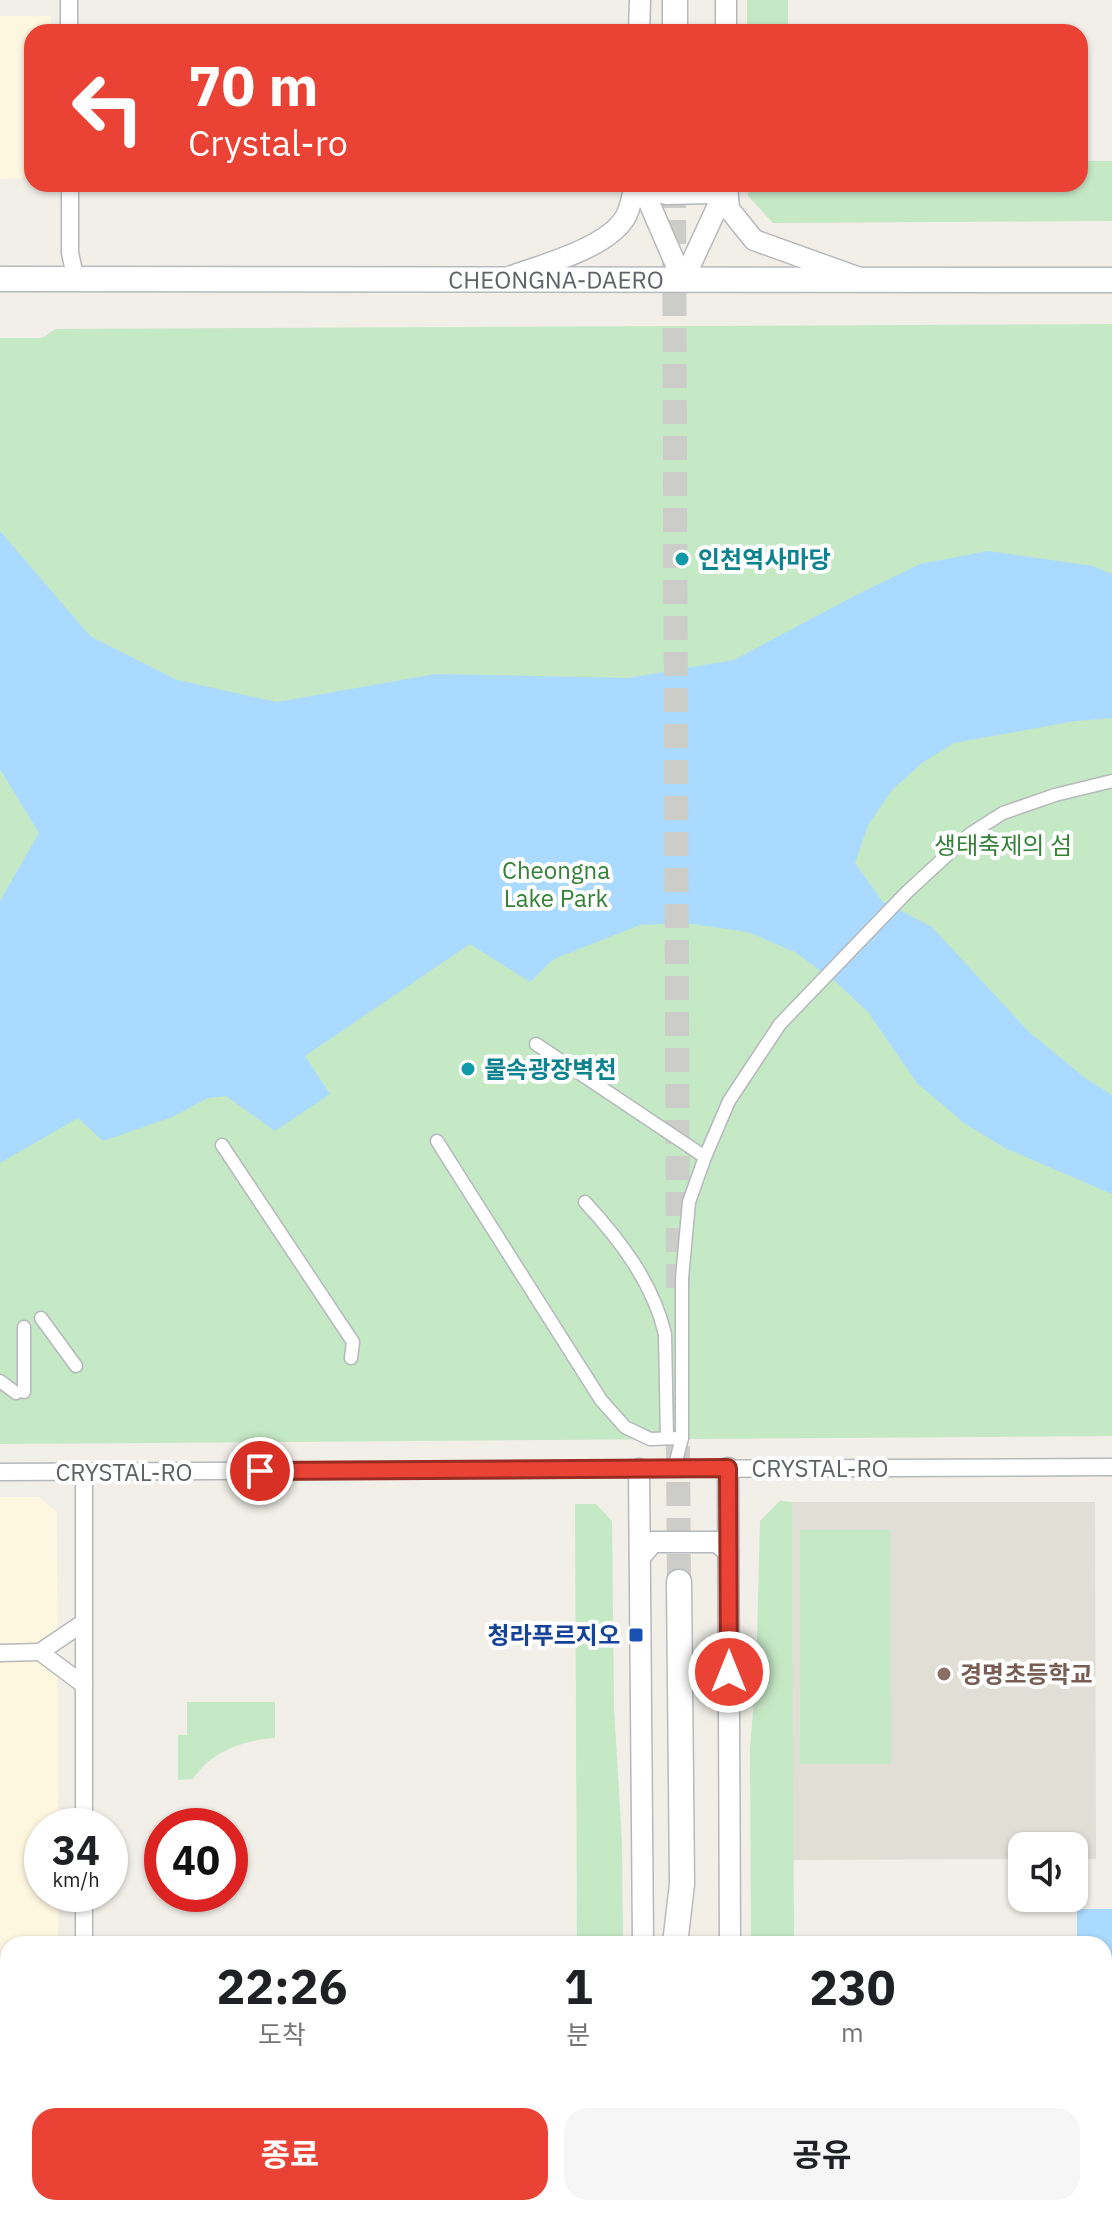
<!DOCTYPE html>
<html lang="ko">
<meta charset="utf-8">
<style>
body{margin:0;font-family:"IBM Plex Sans","Noto Sans KR",sans-serif;background:#f6f6f6;color:#202124;height:100vh;display:flex;flex-direction:column;font-size:30px;white-space:nowrap}
*{box-sizing:border-box;margin:0}
p{font-size:26px;color:#757577}
.icon{flex:none;width:44px;height:44px;fill:none;stroke:currentColor;stroke-width:2;stroke-linecap:round;stroke-linejoin:round}
.map{position:relative;flex:1;overflow:hidden}
.details{position:absolute;left:0px;top:1936px;width:1112px;height:280px;display:flex;flex-direction:column;background:#fff;border-radius:24px 24px 0 0;box-shadow:0 2px 6px #0004}
.details>*{flex:none}
.top-card{position:absolute;left:24px;top:24px;width:1064px;height:168px;border-radius:24px;box-shadow:0 2px 6px #0004;background:#ea4335;color:#fff;overflow:hidden}
.buttons{position:absolute;left:1008px;top:1832px;display:grid;gap:16px}
.buttons a{display:grid;place-items:center;width:80px;height:80px;border-radius:16px;background:#fff;box-shadow:0 2px 6px #0004;font-size:40px}
.speed{position:absolute;left:24px;top:1808px;display:flex;gap:16px;font-size:40px;font-weight:700;text-align:center}
.speed>*{display:grid;place-content:center;width:104px;height:104px;border-radius:50%;background:#fff;box-shadow:0 2px 6px #0004;line-height:1}
.speed small{font-size:20px;font-weight:400}
.speed .limit{border:12px solid #d22;background:#fff;color:#111}
.pin{position:absolute;display:grid;place-items:center;width:68px;height:68px;color:#fff;margin:-34px;border:4px solid #fff;border-radius:50%;box-shadow:0 2px 8px #0007}
.me{position:absolute;width:88px;margin:-44px;rotate:0deg;stroke-linejoin:round;filter:drop-shadow(0 0 6px #0008)}
.turn{display:flex;align-items:center;gap:28px;height:168px;padding:0 32px;font-size:36px}
.turn .icon{width:104px;height:104px;stroke-width:2.5}
.turn b{display:block;font-size:56px;line-height:68px}
.eta{display:flex;justify-content:space-evenly;align-items:center;height:136px;text-align:center}
.eta b{font-size:48px;font-weight:700;line-height:56px}
.button{display:flex;gap:16px;margin-top:auto;padding:16px 32px}
.button a{flex:1;height:92px;border-radius:24px;background:#ea4335;color:#fff;font-size:32px;font-weight:700;line-height:92px;text-align:center}
.button a+a{background:#f6f6f6;color:#202124}
.map>svg:first-child{display:block}
.commercial{fill:#fef7e0}
.education{fill:#e1ded6}
.green{fill:#c5e8c5}
.water{fill:#aadaff}
.lines{fill:none;stroke-linecap:round;stroke-linejoin:round}
.secondary-tunnel{stroke:#ccccc8;stroke-width:24;stroke-dasharray:24 12;stroke-linecap:butt}
.pedestrian-casing{stroke:#b5b8bc;stroke-width:15}
.minor-casing{stroke:#b5b8bc;stroke-width:19}
.tertiary-casing{stroke:#b5b8bc;stroke-width:23}
.secondary-casing{stroke:#b6babf;stroke-width:27}
.pedestrian{stroke:#fff;stroke-width:12}
.minor{stroke:#fff;stroke-width:16}
.tertiary{stroke:#fff;stroke-width:20}
.secondary{stroke:#fff;stroke-width:24}
.route-casing{stroke:#982c22;stroke-width:20}
.route{stroke:#ea4335;stroke-width:14}
.culture-dot{fill:#0f9aa8;stroke:#fff;stroke-width:3}
.transit-dot{fill:#1a4fb4;stroke:#fff;stroke-width:3}
.education-dot{fill:#8d6e63;stroke:#fff;stroke-width:3}
.labels{text-anchor:middle;dominant-baseline:central;stroke-width:8;stroke-linejoin:round;paint-order:stroke}
.street-label{font-size:24px;fill:#5f6368;stroke:#fff}
.culture-label{font-size:24px;font-weight:bold;fill:#0d838f;stroke:#fff;text-anchor:start}
.park-label{font-size:24px;fill:#348238;stroke:#fff}
.transit-label{font-size:24px;font-weight:bold;fill:#164399;stroke:#fff;text-anchor:end}
.education-label{font-size:24px;font-weight:bold;fill:#785e54;stroke:#fff;text-anchor:start}
</style>
<div class="map">
<svg width="1112" height="2216" viewBox="0 0 1112 2216">
<rect width="100%" height="100%" fill="#f1efe8"/>
<g class="commercial">
<polygon points="0,16 51,16 51,32 32,32 32,178 0,179"/>
<polygon points="0,1497 39,1497 57,1512 58,1826 42,1826 42,1894 58,1894 58,1944 8,1944 8,2208 58,2208 58,2216 0,2216"/>
</g>
<polygon class="education" points="792,1502 1095,1502 1096,1859 1074,1859 1074,1846 1022,1846 1022,1859 793,1860"/>
<g class="green">
<rect x="747" y="0" width="41" height="32"/>
<polygon points="1080,161 1112,161 1112,221 773,223 748,196 748,184 1080,184"/>
<polygon points="1112,324 1112,1436 0,1444 0,338 42,338 56,329"/>
<polygon points="780,1501 792,1502 794,1944 751,1944 750,1749 756,1674 760,1521"/>
<polygon points="575,1504 596,1504 612,1521 614,1707 622,1843 623,1944 577,1944"/>
<polygon points="800,1530 890,1530 891,1764 800,1764"/>
<path d="M187,1702H275V1738C244,1740 210,1752 193,1779L178,1780V1735H187Z"/>
</g>
<g class="water">
<polygon points="0,531 90,636 177,680 277,702 436,674 628,678 734,660 858,594 920,564 988,551 1093,566 1112,574 1112,718 1075,721 954,743 922,763 892,790 868,825 855,863 882,901 932,927 1028,1031 1085,1078 1112,1095 1112,1194 1005,1148 964,1123 917,1083 868,1012 837,983 795,952 748,932 686,923 640,925 554,959 530,982 470,944 305,1056 330,1094 275,1131 226,1096 208,1098 172,1117 103,1141 78,1118 0,1163 0,901 39,833 0,769"/>
<polygon points="1077,1909 1112,1909 1112,1961 1104,1958 1104,1944 1077,1944"/>
</g>
<g class="lines">
<g class="secondary-tunnel">
<polyline points="674,184 678,1290"/>
<polyline points="678,1446 679,1582"/>
</g>
<defs>
<g id="pedestrian">
<polyline points="536,1044 705,1157"/>
<polyline points="437,1141 601,1400 625,1427 650,1439 682,1438"/>
<polyline points="222,1145 353,1342 351,1358"/>
<path d="M585,1202C620,1240 653,1283 665,1334L667,1438"/>
<polyline points="41,1318 76,1366"/>
<polyline points="24,1327 24,1392"/>
<polyline points="0,1381 16,1393"/>
<polyline points="674,1469 682,1438 682,1278 689,1202 705,1157 729,1101 780,1024 907,892 970,834 1003,813 1055,795 1112,781"/>
</g>
<g id="minor">
<polyline points="69,0 69,32"/>
<polyline points="70,184 70,253 76,280"/>
<polyline points="0,1472 1112,1467"/>
<polyline points="84,1472 84,1826"/>
<polyline points="40,1652 84,1685"/>
<polyline points="40,1652 83,1623"/>
<polyline points="0,1653 40,1652"/>
<polyline points="84,1894 84,1944"/>
<polyline points="85,2208 85,2216"/>
</g>
<g id="tertiary">
<polyline points="726,0 726,32"/>
<polyline points="639,32 640,0"/>
<polyline points="641,184 683,281"/>
<polyline points="643,184 646,188 666,194 710,193 727,185"/>
<polyline points="727,184 729,209 754,240 857,277"/>
<path d="M509,277C542,265 612,247 627,214C631,205 633,193 635,184"/>
<polyline points="683,281 726,188"/>
<polyline points="728,1468 730,1944"/>
<polyline points="639,1469 643,1944"/>
<polyline points="640,1557 653,1542 717,1542 728,1551"/>
<polyline points="731,2208 731,2216"/>
<polyline points="642,2216 642,2208"/>
</g>
<g id="secondary">
<polyline points="675,32 675,0"/>
<path id="s1" d="M0,279L1112,280"/>
<polyline points="675,1944 682,1884 679,1582"/>
<polyline points="664,2208 664,2216"/>
<polyline points="712,2208 713,2216"/>
</g>
</defs>
<use href="#pedestrian" class="pedestrian-casing"/>
<use href="#minor" class="minor-casing"/>
<use href="#tertiary" class="tertiary-casing"/>
<use href="#secondary" class="secondary-casing"/>
<use href="#pedestrian" class="pedestrian"/>
<use href="#minor" class="minor"/>
<use href="#tertiary" class="tertiary"/>
<use href="#secondary" class="secondary"/>
</g>
<g class="lines">
<defs>
<polyline id="route" points="260,1471 728,1468 729,1672"/>
</defs>
<use href="#route" class="route-casing"/>
<use href="#route" class="route"/>
</g>
<g class="culture-dot">
<circle cx="682" cy="559" r="8"/>
<circle cx="468" cy="1069" r="8"/>
</g>
<rect class="transit-dot" x="628" y="1627" width="16" height="16" rx="4"/>
<circle class="education-dot" cx="944" cy="1674" r="8"/>
<g class="labels">
<g class="street-label">
<text stroke="none"><textPath href="#s1" startOffset="556">CHEONGNA-DAERO</textPath></text>
<text x="820" y="1468">CRYSTAL-RO</text>
<text x="124" y="1472">CRYSTAL-RO</text>
</g>
<g class="culture-label">
<text x="698" y="559">인천역사마당</text>
<text x="484" y="1069">물속광장벽천</text>
</g>
<g class="park-label">
<text x="1003" y="845">생태축제의 섬</text>
<text x="556" y="870">Cheongna<tspan x="556" dy="28">Lake Park</tspan></text>
</g>
<g class="transit-label">
<text x="620" y="1635">청라푸르지오</text>
</g>
<g class="education-label">
<text x="960" y="1674">경명초등학교</text>
</g>
</g>
</svg>
<div class="buttons">
<a><svg class="icon" aria-label="sound" viewBox="0 0 24 24"><path d="M4 9h4l5-4v14l-5-4H4zM17 9q2 3 0 6"/></svg></a>
</div>
<div class="speed"><div>34<small>km/h</small></div><div class="limit">40</div></div>
<div class="pin" style="left:260px;top:1471px;background:#d93025"><svg class="icon" aria-label="arrive" viewBox="0 0 24 24"><path d="M6 21V4h12l-3 4 3 4H6"/></svg></div>
<svg class="me" style="left:729px;top:1672px" viewBox="-20 -20 40 40"><circle r="17" fill="#ea4335" stroke="#fff" stroke-width="3"/><path d="M0-11L8 9 0 5-8 9z" fill="#fff"/></svg>
<div class="top-card">
<div class="turn"><svg class="icon" aria-label="left" viewBox="0 0 24 24"><path d="M17 20v-9H6M10 6l-5 5 5 5"/></svg><div><b>70 m</b>Crystal-ro</div></div>
</div>
<section class="details">
<div class="eta">
<div><b>22:26</b><p>도착</p></div>
<div><b>1</b><p>분</p></div>
<div><b>230</b><p>m</p></div>
</div>
<div class="button"><a>종료</a><a>공유</a></div>
</section>
</div>
